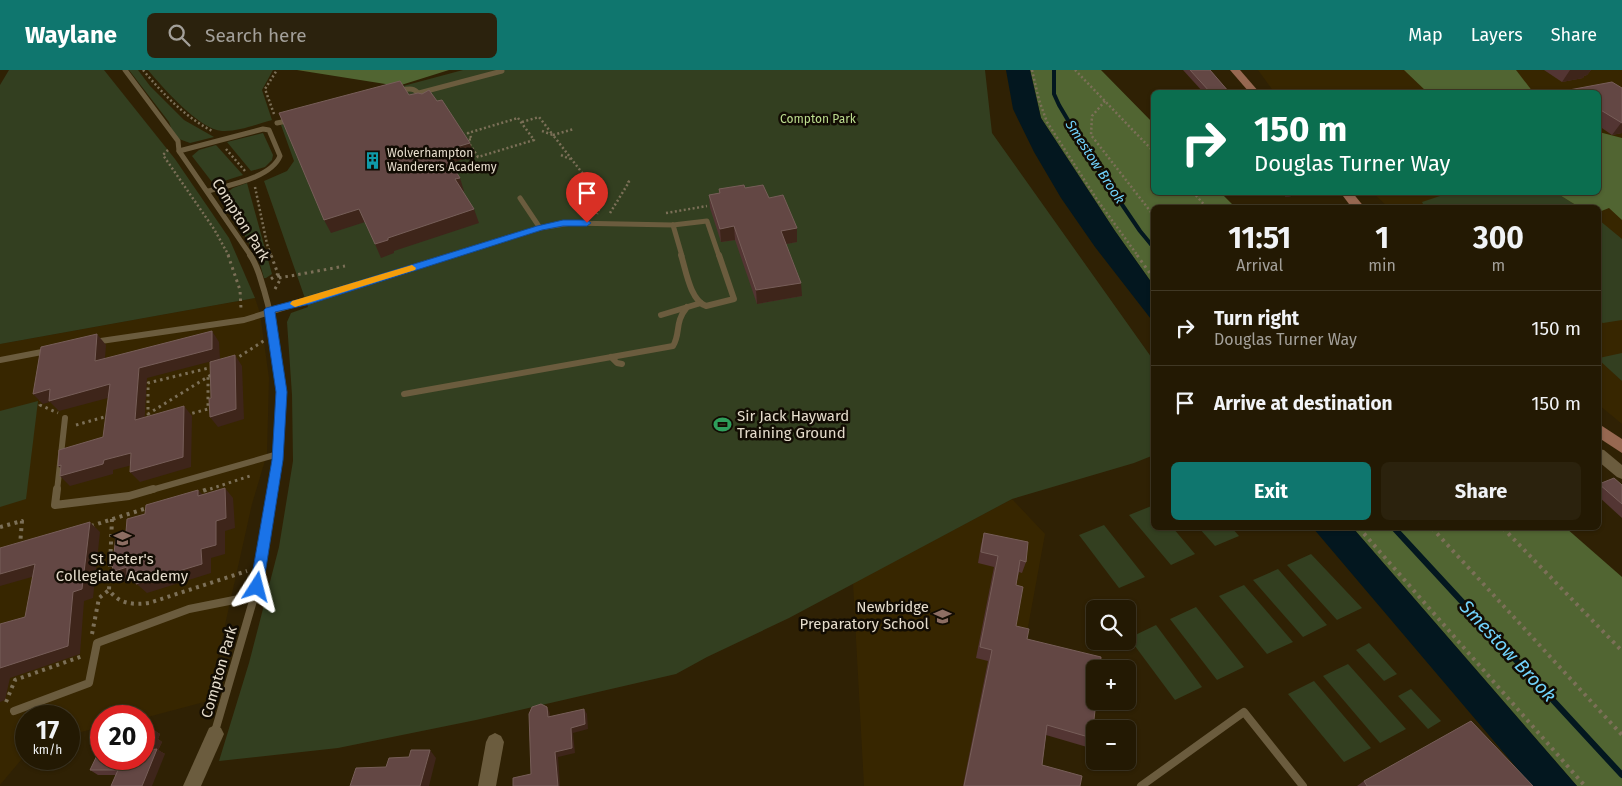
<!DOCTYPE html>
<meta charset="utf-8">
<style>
body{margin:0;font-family:"Fira Sans",sans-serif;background:#2b220d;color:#f1f3f6;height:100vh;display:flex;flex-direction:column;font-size:19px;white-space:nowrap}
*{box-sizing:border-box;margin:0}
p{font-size:16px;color:#a3a09a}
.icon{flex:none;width:28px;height:28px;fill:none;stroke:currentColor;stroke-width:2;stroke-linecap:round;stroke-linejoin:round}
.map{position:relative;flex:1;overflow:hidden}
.details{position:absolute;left:1151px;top:135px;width:450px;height:325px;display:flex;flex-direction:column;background:#231903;border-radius:8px;box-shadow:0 1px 4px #0004,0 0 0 1px #403825}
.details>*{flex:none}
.banner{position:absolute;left:1151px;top:20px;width:450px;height:105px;border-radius:8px;box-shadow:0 1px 4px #0004,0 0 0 1px #403825;background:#0b6e4f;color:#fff;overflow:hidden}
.fabs{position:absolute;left:1086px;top:530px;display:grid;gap:10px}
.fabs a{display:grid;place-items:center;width:50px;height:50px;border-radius:8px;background:#231903;box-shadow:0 1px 4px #0004,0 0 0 1px #403825;font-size:25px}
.speed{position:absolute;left:15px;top:635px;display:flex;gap:10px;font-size:25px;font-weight:700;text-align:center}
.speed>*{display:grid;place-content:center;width:65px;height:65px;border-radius:50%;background:#231903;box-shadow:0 1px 4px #0004,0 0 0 1px #403825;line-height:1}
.speed small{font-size:12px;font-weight:400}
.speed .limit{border:8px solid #d22;background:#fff;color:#111}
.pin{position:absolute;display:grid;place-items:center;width:42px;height:42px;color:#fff;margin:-51px -21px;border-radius:50% 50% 50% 0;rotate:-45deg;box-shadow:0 0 5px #0007}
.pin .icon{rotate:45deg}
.me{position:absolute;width:55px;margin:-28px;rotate:9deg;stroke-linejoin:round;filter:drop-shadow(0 0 4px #0008)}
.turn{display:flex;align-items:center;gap:18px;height:105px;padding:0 20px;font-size:22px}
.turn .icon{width:65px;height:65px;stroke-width:2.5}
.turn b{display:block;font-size:35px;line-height:42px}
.eta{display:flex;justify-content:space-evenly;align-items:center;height:85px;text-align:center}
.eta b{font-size:30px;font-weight:700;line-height:35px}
.button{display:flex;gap:10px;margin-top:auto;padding:10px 20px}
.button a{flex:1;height:58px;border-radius:8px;background:#0f766e;color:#fff;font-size:20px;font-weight:700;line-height:58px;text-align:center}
.button a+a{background:#2b220d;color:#f1f3f6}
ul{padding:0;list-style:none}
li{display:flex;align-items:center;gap:15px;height:75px;padding:0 20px;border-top:1px solid #403825}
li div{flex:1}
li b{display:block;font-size:19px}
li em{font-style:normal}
header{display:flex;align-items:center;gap:30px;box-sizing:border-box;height:70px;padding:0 25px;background:#0f766e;color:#fff}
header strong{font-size:24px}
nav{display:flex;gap:28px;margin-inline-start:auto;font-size:18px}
.search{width:350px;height:45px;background:#2b220d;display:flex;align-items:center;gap:12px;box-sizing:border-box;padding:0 18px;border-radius:8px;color:#a3a09a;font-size:19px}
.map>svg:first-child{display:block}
.built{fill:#372600}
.green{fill:#333f20}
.forest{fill:#516532}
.water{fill:#03171f}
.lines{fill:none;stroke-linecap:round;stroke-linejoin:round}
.stream-far1{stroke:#03171f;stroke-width:4}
.stream{stroke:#03171f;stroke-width:6}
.path-far2{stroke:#7c7058;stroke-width:2.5;stroke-dasharray:2 2.5;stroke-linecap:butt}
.path-far1{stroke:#7c7058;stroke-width:3;stroke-dasharray:2.5 4;stroke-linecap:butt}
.path{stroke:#7c7058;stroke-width:4;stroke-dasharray:3 4.5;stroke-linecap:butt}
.lane-far2{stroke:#6b5c3e;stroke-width:5}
.lane-far1{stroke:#6b5c3e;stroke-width:6}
.lane{stroke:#6b5c3e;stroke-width:8}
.street{fill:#6b5c3e;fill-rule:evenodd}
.secondary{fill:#976851;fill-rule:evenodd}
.wall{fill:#533533}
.shaded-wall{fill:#3e251a}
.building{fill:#634744;stroke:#775e59}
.route{fill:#1a73e8;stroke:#114b97}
.slow{fill:#f59e0b}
.labels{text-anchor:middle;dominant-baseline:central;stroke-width:5;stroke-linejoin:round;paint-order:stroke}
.far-park-label{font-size:12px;fill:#bddd8f;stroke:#120c03}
.far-poi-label{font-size:12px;fill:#e5dccc;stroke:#120c03;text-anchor:start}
.far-water-label{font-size:14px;font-style:italic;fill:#71d2fb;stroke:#120c03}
.street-label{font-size:15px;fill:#e5dccc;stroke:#120c03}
.poi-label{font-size:15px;fill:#e5dccc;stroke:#120c03;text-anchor:start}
.near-water-label{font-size:19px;font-style:italic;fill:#71d2fb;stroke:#120c03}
</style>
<header>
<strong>Waylane</strong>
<div class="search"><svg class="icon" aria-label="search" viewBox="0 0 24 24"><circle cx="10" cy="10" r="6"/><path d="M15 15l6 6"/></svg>Search here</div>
<nav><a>Map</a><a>Layers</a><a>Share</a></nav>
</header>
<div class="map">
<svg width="1622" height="716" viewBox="0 0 1622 716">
<rect width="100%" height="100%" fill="#2f2104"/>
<g class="built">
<polygon points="1258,0 1622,0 1622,354 1599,335 1599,138 1388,137 1373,123 1599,122 1599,22 1274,22"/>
<polygon points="255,228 260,243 269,308 267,384 252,434 208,631 144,648 144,646 101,646 101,657 69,665 69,646 26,646 26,684 0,715 0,274"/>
<polygon points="1012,429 1045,464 999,716 864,716 853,513"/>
</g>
<g class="green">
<polygon points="9,0 104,0 175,89 229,168 255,228 0,274 0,15"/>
<polygon points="129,0 138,0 150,16 184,50 214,67 190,73 179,69 173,63 169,52"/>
<path d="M148,0H273L262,20L272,50C257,54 238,62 222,61C200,60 162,17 148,0Z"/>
<polygon points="463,0 985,0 992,63 1154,291 1154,385 1134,393 1012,429 789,548 707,587 676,604 476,650 338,678 219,691 249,593 279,477 293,391 292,325 287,252 291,243 308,237 264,111 287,101 294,91 281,55 321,38"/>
<polygon points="263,63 273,85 272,90 265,97 251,101 227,72"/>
<polygon points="216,75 243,105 221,112 212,112 192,86 199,80"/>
<polygon points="247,113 272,204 266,208 264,208 259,191 222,126 233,118"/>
<polygon points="1551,122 1558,124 1579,137 1425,138 1422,132 1449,123"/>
<polygon points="1599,150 1622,169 1622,250 1603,253 1599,251"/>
<polygon points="1622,283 1622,311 1599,290 1599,288"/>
<polygon points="38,331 26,429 0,437 0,341"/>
<polygon points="1154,435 1154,458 1173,458 1195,484 1171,495 1129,445"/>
<polygon points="1104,455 1145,507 1119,518 1079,465"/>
<polygon points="1199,458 1232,458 1239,466 1215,476"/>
<polygon points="1311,484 1362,538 1337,550 1287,495"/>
<polygon points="1278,499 1327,555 1303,567 1253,510"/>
<polygon points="1244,515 1293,572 1267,584 1219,526"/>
<polygon points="1196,537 1244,597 1217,610 1170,549"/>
<polygon points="1156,555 1202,617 1175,630 1129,568"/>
<polygon points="1369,573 1397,604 1384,611 1356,580"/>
<polygon points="1348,594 1406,659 1380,673 1323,606"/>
<polygon points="1314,611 1371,678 1344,692 1288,624"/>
<polygon points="1411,619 1441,651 1428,659 1398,626"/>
</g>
<g class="forest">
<polygon points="297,0 449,0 398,16"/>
<polygon points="1030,0 1101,0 1154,54 1154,122 1221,123 1235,137 1154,138 1154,216 1115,161 1041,48"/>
<polygon points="1404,0 1516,0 1533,22 1427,22"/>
<polygon points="1599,62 1622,68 1622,150 1609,138 1599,142 1599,138 1579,137 1558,124 1551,123 1599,122"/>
<polygon points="1353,458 1566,458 1622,507 1622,716 1577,716"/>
</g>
<g class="water">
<polygon points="1006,0 1030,0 1041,48 1115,161 1154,216 1154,253 1095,177 1061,128 1034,82 1013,39"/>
<polygon points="1313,458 1353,458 1577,716 1532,716"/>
</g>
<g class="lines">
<polyline class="stream-far1" points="1054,0 1054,24 1059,35 1091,89 1140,161 1154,178"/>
<polyline class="stream" points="1394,458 1622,705"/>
<g class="path-far2">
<path d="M143,0C163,24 184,46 212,61"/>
<polyline points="1032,0 1039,30 1047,52 1098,131 1138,186"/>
<polyline points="1075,0 1154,82"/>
<polyline points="1105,31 1092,46 1091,65 1154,146"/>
<polyline points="274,44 265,19 277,0"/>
<polygon points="518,48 534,70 478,87 467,70 472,69 468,63"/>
<polyline points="522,52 539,47 553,65 574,59"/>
<polyline points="542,61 553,65 603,130 597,144"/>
<polyline points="226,79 245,101"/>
<polyline points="168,80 163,85 214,159 229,186"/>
<polyline points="561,85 570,89"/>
<polyline points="255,117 267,174 271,186"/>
<polyline points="1193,122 1207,138"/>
<polyline points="610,143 629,112 627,110"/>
<polyline points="666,143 707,136"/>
</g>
<g class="path-far1">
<polyline points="228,185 240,220 241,239"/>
<polyline points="1137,185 1154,209"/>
<polyline points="279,208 345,196"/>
<polyline points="271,209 278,204 271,185"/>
<polyline points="275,219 280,210 278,204"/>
<polyline points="234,290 265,270"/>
<polyline points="213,297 148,313 148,344 214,303"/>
<polyline points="41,328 40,335 58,343"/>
<polyline points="186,345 208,339 208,307"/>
<polyline points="76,355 108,346"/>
<polyline points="204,421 250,406"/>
</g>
<g class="path">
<polyline points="196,423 208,419"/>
<path d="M112,449L109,520C119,534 133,535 149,533L247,501"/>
<polyline points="91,456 147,438"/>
<polyline points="0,457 22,451 20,475"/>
<polyline points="1359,458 1585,716"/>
<polyline points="1432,458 1622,665"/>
<polyline points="1503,458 1622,581"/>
<polyline points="92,564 99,528 109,520"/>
<polyline points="6,632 15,610 83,586"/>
</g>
<g class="lane-far2">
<polyline points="125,0 178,71 179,81 251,186"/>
<path d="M396,21C412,18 415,16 424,31"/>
<polyline points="419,23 502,1"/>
<polyline points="277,53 292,50"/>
<path d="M179,81L263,59L269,60L280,86C271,108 229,115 208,121"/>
<polyline points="520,128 540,158"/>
<polyline points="673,155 682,186"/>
<polyline points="673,155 707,151 719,186"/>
<polyline points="449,186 540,158 571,153 673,155"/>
</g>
<g class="lane-far1">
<path d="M250,185C258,196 260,208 264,220C283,285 284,355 273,421"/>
<path d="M681,185C686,200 690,230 706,236L734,229L719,185"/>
<polyline points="661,245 701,233"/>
<polyline points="94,272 244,250 453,185"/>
<polyline points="611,287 617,293 622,294"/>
<polyline points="0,290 47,281"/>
<path d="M404,324L673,276C681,263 674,253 687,237"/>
<polyline points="57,421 65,348"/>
<polyline points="148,421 278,384"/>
</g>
<g class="lane">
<polyline points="57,419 55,435 129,426 153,419"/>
<polyline points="14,641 89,613 97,573 189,539 254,526"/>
<polyline points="216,658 257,517 273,419"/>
<polyline points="1141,716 1244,642 1303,716"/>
</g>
<g class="street">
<polygon points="1599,379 1604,380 1622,395 1622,409 1617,407 1599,392"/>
<polygon points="215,655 221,658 224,664 201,716 183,716 209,658"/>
<polygon points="495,663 501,666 504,672 496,716 478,716 486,672 489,666"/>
</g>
<g class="secondary">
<polygon points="1230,0 1240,0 1259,22 1249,22"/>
<polygon points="1340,122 1352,122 1365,138 1352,138"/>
<polygon points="1599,354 1622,369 1622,383 1599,368"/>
</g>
</g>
<g class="wall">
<polygon points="1183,0 1210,0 1229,22 1203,22"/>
<polygon points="1544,0 1592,0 1591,0 1587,5 1584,6 1583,8 1562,12"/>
<polygon points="1622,18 1622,63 1612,65 1599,56 1599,22 1567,22 1569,20"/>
<polygon points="745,118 769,128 797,172 786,174 802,226 757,234 735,170 721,172 710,138 709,125 719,123 719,119"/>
<polygon points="1281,122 1313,122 1286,127"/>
<polygon points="1599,413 1622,415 1622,448 1599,427"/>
<polygon points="984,463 1026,492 1022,503 1019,502 1016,515 1016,556 1027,569 1092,668 1087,677 1046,665 1042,695 1080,716 963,716 988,591 976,588 994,497 978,493 981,475"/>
<polygon points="152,659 160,664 158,669 162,672 158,680 165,684 116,705 98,705 90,700"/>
<polygon points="1364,711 1533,716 1357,716"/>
</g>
<g class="shaded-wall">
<polygon points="1570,0 1592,0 1591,0 1587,5 1584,6 1583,8 1562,12"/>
<polygon points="1621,53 1622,53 1622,63 1612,65"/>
<polygon points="470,73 474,86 448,94 443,81"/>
<polygon points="460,108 464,121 460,122 455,109"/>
<polygon points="1288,122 1313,122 1286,127"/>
<polygon points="359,139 365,152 331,163 324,150"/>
<polygon points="474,139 479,153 394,181 394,183 381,188 375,174 388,168"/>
<polygon points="734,156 735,170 721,172 720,159"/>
<polygon points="797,158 797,172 781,175 781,161"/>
<polygon points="801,213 802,226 757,234 756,220"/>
<polygon points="212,261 219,272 220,289 147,308 144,360 135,350 139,298"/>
<polygon points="97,264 106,275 104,301 95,291"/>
<polygon points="235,285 242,296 244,349 218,357 210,347"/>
<polygon points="110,314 119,325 59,341 50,332 43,334 33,324 50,319"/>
<polygon points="184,336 192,346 191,397 140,412 130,402"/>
<polygon points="131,383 140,393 113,400 113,404 70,416 60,406 67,404 58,396 104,390"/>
<polygon points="225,418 233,428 235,458 225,461 225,484 211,488 211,503 147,523 131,509 123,512 112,502 127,497 201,479 216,451"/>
<polygon points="198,420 207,429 198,426"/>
<polygon points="90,452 100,462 93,528 84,531 80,584 10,608 5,630 0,632 0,598"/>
<polygon points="35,494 46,503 0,516 0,504"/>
<polygon points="547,637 550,643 551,653 548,647"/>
<polygon points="584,639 587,644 588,659 573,663 575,683 558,687 560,716 558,716 555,682 571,658"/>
<polygon points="152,659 160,664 158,669 162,672 158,680 165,684 152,716 142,716 148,666"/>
<polygon points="430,680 436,688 429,716 420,716"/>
</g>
<g class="building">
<polygon points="1190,0 1210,0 1229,22 1210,22"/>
<polygon points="400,11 409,25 418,23 422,24 429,20 437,31 442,30 470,73 443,81 460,108 455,109 474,139 388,168 388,170 375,174 359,139 324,150 279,43"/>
<polygon points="1612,12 1622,18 1622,53 1599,39 1599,22 1573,22 1569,20"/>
<polygon points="744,115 745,118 763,115 769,128 783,125 797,158 781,161 801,213 756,220 734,156 720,159 709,125 720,123 719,119"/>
<polygon points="212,261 212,279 139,298 135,350 184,336 183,387 130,402 131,383 104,390 103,394 60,406 61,395 58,396 59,380 103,367 110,314 49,331 50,319 33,324 41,277 97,264 95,291"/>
<polygon points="235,285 236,339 210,347 209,329 211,328 210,292"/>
<polygon points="1614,408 1622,415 1622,434 1599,414"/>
<polygon points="225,418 226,448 216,451 216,475 201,479 202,494 136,514 137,501 127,505 127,497 112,502 116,465 126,462 127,449 145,444 146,435 198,420 198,426"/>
<polygon points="90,452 82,519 73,522 68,576 0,598 0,554 25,547 35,494 0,504 0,478"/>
<polygon points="984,463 1028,472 1026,492 1020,490 1016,515 1023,517 1016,556 1029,559 1027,569 1101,587 1100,599 1095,599 1095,631 1096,631 1092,668 1047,655 1042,695 1082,706 1080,716 964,716 992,580 980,577 998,486 981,482"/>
<polygon points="541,634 547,637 548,647 584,639 585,654 571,658 572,678 555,682 558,716 513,716 513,708 531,704 529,644 532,637"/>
<polygon points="1471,651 1533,716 1367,716 1364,711"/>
<polygon points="144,659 152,659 148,666 154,666 148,680 157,679 142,716 111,716 118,700 90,700 101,677 101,689 144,689"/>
<polygon points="411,680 430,680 420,716 350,716 356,698 386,697 389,688 409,687"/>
</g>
<polygon class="route" points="563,150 587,150 591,153 587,156 563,156 542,160 310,234 275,242 287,322 283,390 263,517 261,521 257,523 252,521 250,517 272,390 276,322 264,240 266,238 304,228 537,156"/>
<polygon class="slow" points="412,195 416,198 415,200 295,237 290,234 292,231"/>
<defs>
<symbol id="building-bare" viewBox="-9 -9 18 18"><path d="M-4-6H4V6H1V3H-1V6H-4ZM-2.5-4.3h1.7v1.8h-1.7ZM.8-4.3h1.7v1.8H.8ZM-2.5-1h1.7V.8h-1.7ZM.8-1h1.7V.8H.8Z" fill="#0f9aa8" stroke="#120c03" stroke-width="2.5" paint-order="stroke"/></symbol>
<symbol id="stadium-bare" viewBox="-9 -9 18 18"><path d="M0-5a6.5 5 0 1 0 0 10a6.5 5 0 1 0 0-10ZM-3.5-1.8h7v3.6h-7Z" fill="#2e9e5b" stroke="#120c03" stroke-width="2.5" paint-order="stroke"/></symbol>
<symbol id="school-bare" viewBox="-9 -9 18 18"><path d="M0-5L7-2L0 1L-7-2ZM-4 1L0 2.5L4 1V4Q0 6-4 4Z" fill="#8d6e63" stroke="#120c03" stroke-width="2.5" paint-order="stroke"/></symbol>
</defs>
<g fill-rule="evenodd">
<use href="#building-bare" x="360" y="78" width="25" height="25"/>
<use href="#stadium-bare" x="710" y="342" width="25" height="25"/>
<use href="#school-bare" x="110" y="456" width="25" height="25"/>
<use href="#school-bare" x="930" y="534" width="25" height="25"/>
</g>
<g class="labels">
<g class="far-park-label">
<text x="818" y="49">Compton Park</text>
</g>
<g class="far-poi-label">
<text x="387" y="83">Wolverhampton<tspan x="387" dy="14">Wanderers Academy</tspan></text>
</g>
<g class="far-water-label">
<text transform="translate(1095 92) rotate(57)">Smestow Brook</text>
</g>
<g class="street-label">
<text transform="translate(241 150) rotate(58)">Compton Park</text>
<text transform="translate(219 602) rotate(-74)">Compton Park</text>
</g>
<g class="poi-label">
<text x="737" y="346">Sir Jack Hayward<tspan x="737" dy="17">Training Ground</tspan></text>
<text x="122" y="489" text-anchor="middle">St Peter's<tspan x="122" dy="17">Collegiate Academy</tspan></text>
<text x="929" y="537" text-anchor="end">Newbridge<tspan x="929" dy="17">Preparatory School</tspan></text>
</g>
<g class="near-water-label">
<text transform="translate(1508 581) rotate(47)">Smestow Brook</text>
</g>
</g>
</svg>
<div class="fabs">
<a><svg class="icon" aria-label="search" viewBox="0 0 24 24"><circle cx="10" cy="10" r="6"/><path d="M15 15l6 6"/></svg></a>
<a>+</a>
<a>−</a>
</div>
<div class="speed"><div>17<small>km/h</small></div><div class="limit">20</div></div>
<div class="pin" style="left:587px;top:153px;background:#d93025"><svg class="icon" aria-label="arrive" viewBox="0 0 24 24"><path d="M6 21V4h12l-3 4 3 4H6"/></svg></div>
<svg class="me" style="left:257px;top:517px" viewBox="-20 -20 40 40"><path d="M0-17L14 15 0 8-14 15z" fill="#1a73e8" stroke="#fff" stroke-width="4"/></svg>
<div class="banner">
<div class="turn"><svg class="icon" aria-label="right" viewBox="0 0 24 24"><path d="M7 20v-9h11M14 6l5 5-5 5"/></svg><div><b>150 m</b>Douglas Turner Way</div></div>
</div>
<section class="details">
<div class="eta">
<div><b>11:51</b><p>Arrival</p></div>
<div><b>1</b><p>min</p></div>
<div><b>300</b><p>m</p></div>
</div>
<ul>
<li><svg class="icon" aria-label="right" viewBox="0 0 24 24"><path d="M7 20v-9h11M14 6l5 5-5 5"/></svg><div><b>Turn right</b><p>Douglas Turner Way</p></div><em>150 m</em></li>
<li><svg class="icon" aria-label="arrive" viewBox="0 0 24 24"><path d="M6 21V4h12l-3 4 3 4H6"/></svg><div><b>Arrive at destination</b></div><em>150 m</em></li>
</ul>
<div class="button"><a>Exit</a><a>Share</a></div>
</section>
</div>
